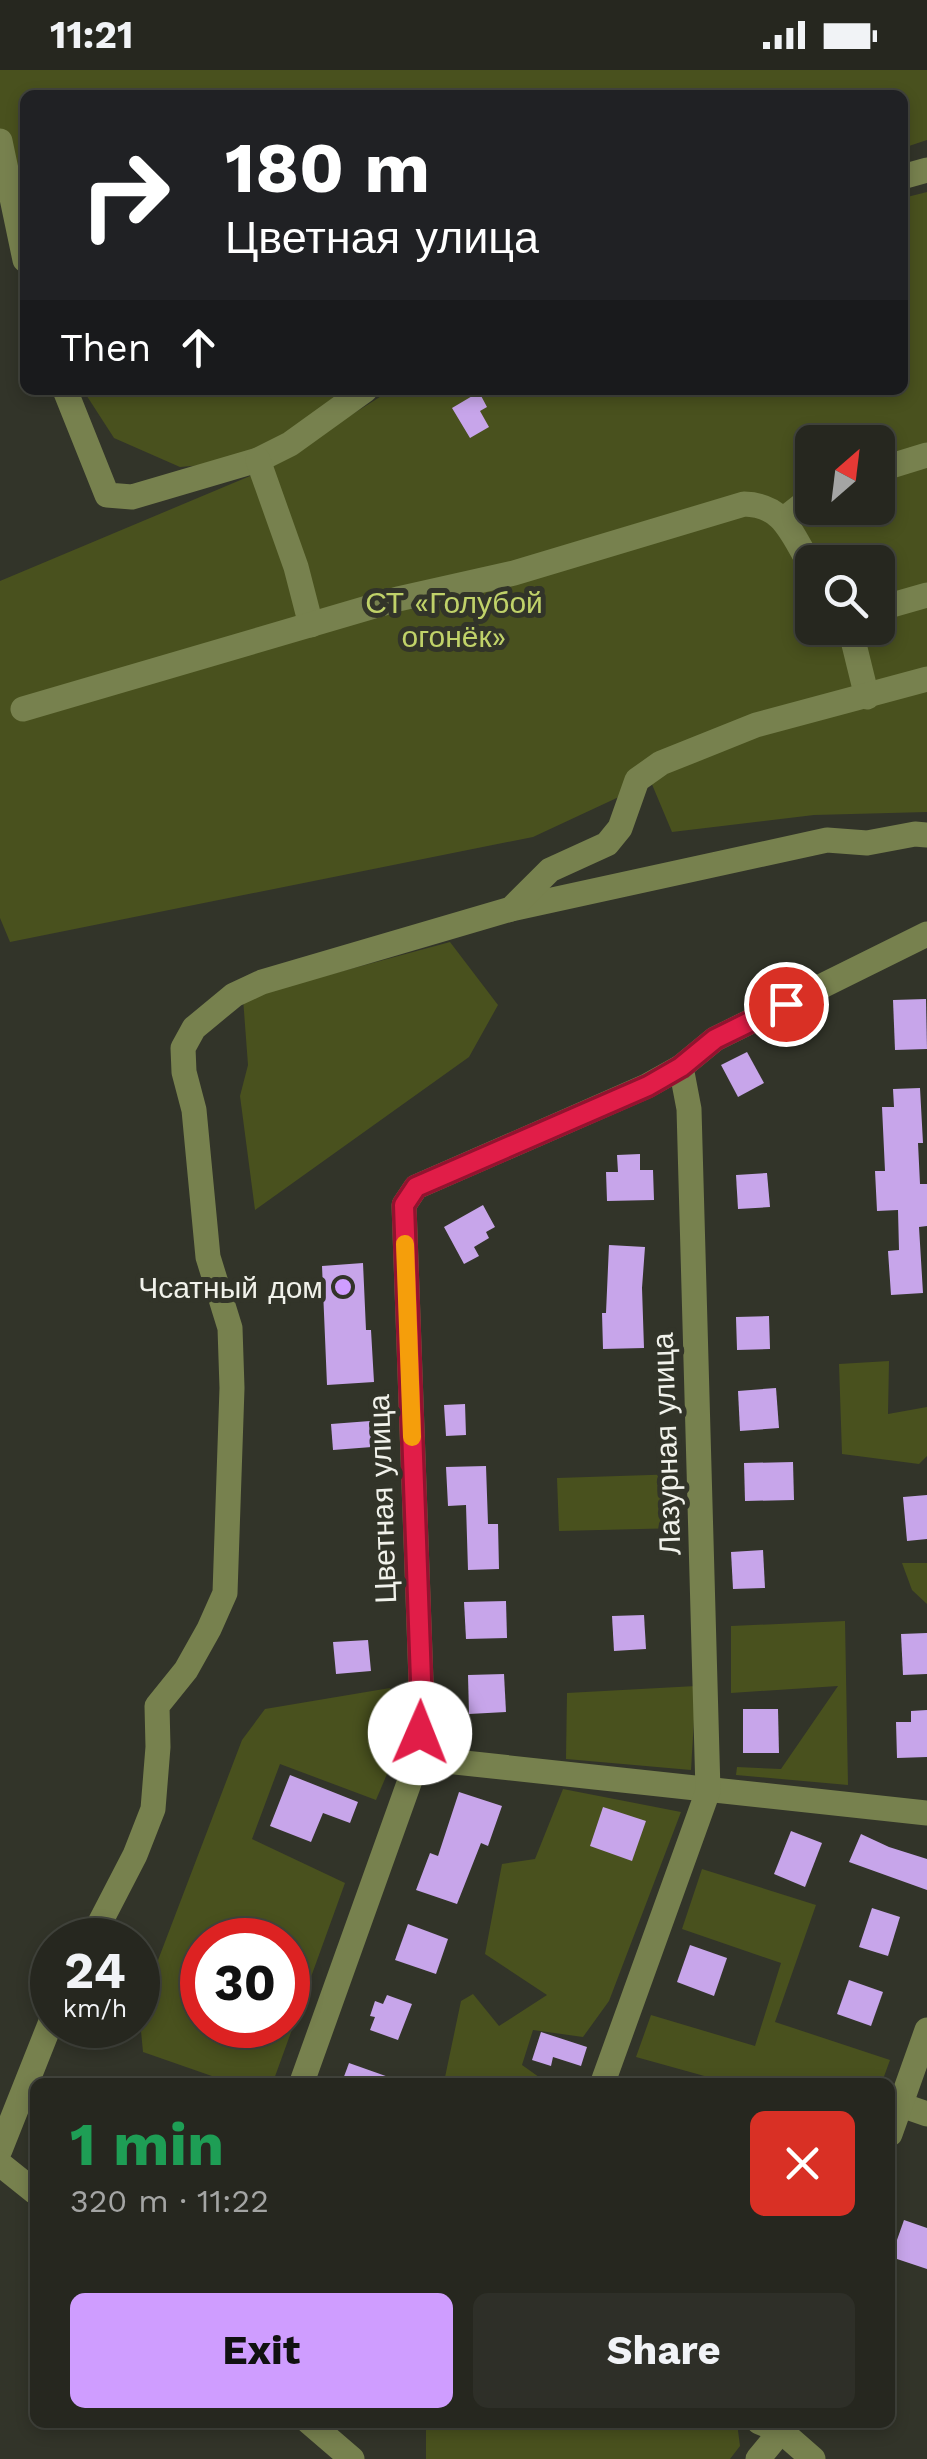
<!DOCTYPE html>
<meta charset="utf-8">
<style>
body{margin:0;font-family:"Work Sans",sans-serif;background:#2e2f28;color:#f1f3f6;height:100vh;display:flex;flex-direction:column;font-size:38px;white-space:nowrap}
*{box-sizing:border-box;margin:0}
p{font-size:32px;color:#a4a5a4}
.icon{flex:none;width:55px;height:55px;fill:none;stroke:currentColor;stroke-width:2;stroke-linecap:round;stroke-linejoin:round}
.map{position:relative;flex:1;overflow:hidden}
.panel{position:absolute;left:30px;top:2008px;width:865px;height:350px;display:flex;flex-direction:column;background:#26271f;border-radius:15px;box-shadow:0 5px 15px #0003,0 0 0 2px #42443d}
.panel>*{flex:none}
.banner{position:absolute;left:20px;top:20px;width:888px;height:305px;border-radius:15px;box-shadow:0 5px 15px #0003,0 0 0 2px #42443d;background:#202124;color:#fff;overflow:hidden}
.needle{width:65px;rotate:28deg}
.tools{position:absolute;left:795px;top:355px;display:grid;gap:20px}
.tools a{display:grid;place-items:center;width:100px;height:100px;border-radius:15px;background:#26271f;box-shadow:0 5px 15px #0003,0 0 0 2px #42443d;font-size:50px}
.speed{position:absolute;left:30px;top:1848px;display:flex;gap:20px;font-size:50px;font-weight:700;text-align:center}
.speed>*{display:grid;place-content:center;width:130px;height:130px;border-radius:50%;background:#26271f;box-shadow:0 5px 15px #0003,0 0 0 2px #42443d;line-height:1}
.speed small{font-size:25px;font-weight:400}
.speed .limit{border:15px solid #d22;background:#fff;color:#111}
.pin{position:absolute;display:grid;place-items:center;width:85px;height:85px;color:#fff;margin:-42px;border:5px solid #fff;border-radius:50%;box-shadow:0 2px 10px #0007}
.me{position:absolute;width:110px;margin:-55px;rotate:1deg;stroke-linejoin:round;filter:drop-shadow(0 0 8px #0008)}
.turn{display:flex;align-items:center;gap:35px;height:210px;padding:0 40px;font-size:45px}
.turn .icon{width:130px;height:130px;stroke-width:2.5}
.turn b{display:block;font-size:70px;line-height:85px}
.then{display:flex;align-items:center;height:95px;padding:0 40px;background:#0003;gap:20px;font-size:38px}
.round{display:grid;place-items:center;flex:none;width:105px;height:105px;border-radius:15px;background:#2e2f28}
.head{display:flex;align-items:center;justify-content:space-between;height:170px;padding:0 40px}
h1{font-size:60px;font-weight:700;line-height:75px;color:#1e9e55}
.button{display:flex;gap:20px;margin-top:auto;padding:20px 40px}
.button a{flex:1;height:115px;border-radius:15px;background:#cf9dff;color:#111;font-size:40px;font-weight:700;line-height:115px;text-align:center}
.button a+a{background:#2e2f28;color:#f1f3f6}
.status{display:flex;justify-content:space-between;align-items:center;height:70px;padding:0 50px;background:#26271f;direction:ltr}
.status svg{height:28px;fill:currentColor}
.map>svg:first-child{display:block}
.green{fill:#49511e;fill-rule:evenodd}
.building{fill:#c7a5ea}
.lines{fill:none;stroke-linecap:round;stroke-linejoin:round}
.minor{stroke:#77814e;stroke-width:25}
.route-casing{stroke:#92132f;stroke-width:25}
.route{stroke:#e11d48;stroke-width:18}
.slow{stroke:#f59e0b;stroke-width:18}
.poi-dot{fill:#cf9dff;stroke:#323429;stroke-width:4}
.labels{text-anchor:middle;dominant-baseline:central;stroke-width:10;stroke-linejoin:round;paint-order:stroke}
.park-label{font-size:30px;fill:#c0d269;stroke:#323429}
.poi-label{font-size:30px;fill:#f1f2eb;stroke:#323429;text-anchor:end}
.street-label{font-size:30px;fill:#f1f2eb;stroke:#323429}
</style>
<div class="status"><b>11:21</b><svg viewBox="0 0 49 12"><path d="M0 12V9h3v3zM5 12V6h3v6zM10 12V3h3v9zM15 12V0h3v12zM26 1h20v11H26zM47 4h2v5h-2z"/></svg></div>
<div class="map">
<svg width="927" height="2389" viewBox="0 0 927 2389">
<rect width="100%" height="100%" fill="#323429"/>
<g class="green">
<polygon points="0,0 927,0 927,70 903,78 902,25 25,25 25,189 0,67"/>
<path d="M927,122V742L814,745L672,762L651,712L533,767L10,872L0,848V511L262,401L391,320H902L903,128ZM812,372H878V438H812ZM812,492H878V558H812Z"/>
<polygon points="83,320 346,320 312,350 226,393 180,397 114,368"/>
<polygon points="450,872 498,935 469,987 255,1140 240,1026 248,995 243,928"/>
<polygon points="889,1291 888,1344 927,1337 927,1386 919,1394 842,1384 839,1294"/>
<polygon points="681,1404 681,1458 559,1461 557,1408"/>
<polygon points="902,1493 927,1493 927,1534 912,1520"/>
<polygon points="845,1551 848,1715 736,1705 737,1697 781,1699 838,1616 731,1623 731,1556"/>
<polygon points="696,1616 691,1700 566,1689 567,1623"/>
<path d="M390,1618L398,1678L376,1730L280,1694L252,1769L345,1813L273,2012H229L143,1982L139,1940L242,1670L265,1639ZM202,1870H288V1955H202Z"/>
<polygon points="563,1719 681,1742 609,1931 583,1967 533,1960 522,1995 546,2012 444,2012 461,1931 473,1924 499,1956 547,1925 485,1884 502,1794 535,1789"/>
<polygon points="702,1799 816,1835 775,1952 890,1990 882,2012 726,2012 636,1987 651,1945 755,1976 781,1893 682,1859"/>
<polygon points="424,2353 737,2353 740,2376 730,2389 426,2389 426,2357"/>
</g>
<g class="building">
<polygon points="479,322 487,337 480,341 489,357 470,368 452,338"/>
<polygon points="926,929 927,979 895,980 893,930"/>
<polygon points="747,982 764,1013 738,1027 721,995"/>
<polygon points="920,1018 923,1073 918,1073 920,1114 927,1114 927,1156 919,1157 923,1223 891,1225 888,1181 899,1180 898,1140 877,1141 875,1101 885,1101 882,1037 894,1037 893,1019"/>
<polygon points="640,1084 640,1100 653,1100 654,1130 607,1131 606,1102 618,1102 617,1085"/>
<polygon points="767,1103 770,1137 738,1139 736,1105"/>
<polygon points="483,1135 495,1157 486,1162 489,1168 474,1177 479,1186 464,1194 444,1157"/>
<polygon points="609,1175 645,1177 642,1218 644,1278 603,1279 602,1243 606,1243"/>
<polygon points="363,1193 366,1260 371,1260 374,1312 327,1315 322,1196"/>
<polygon points="769,1246 770,1279 737,1280 736,1247"/>
<polygon points="776,1318 779,1358 740,1361 738,1321"/>
<polygon points="465,1334 466,1365 446,1366 444,1335"/>
<polygon points="370,1351 372,1377 333,1380 331,1354"/>
<polygon points="793,1392 794,1430 745,1431 744,1393"/>
<polygon points="486,1396 488,1454 498,1454 499,1499 468,1500 466,1435 448,1436 446,1397"/>
<polygon points="927,1425 927,1469 907,1471 903,1427"/>
<polygon points="763,1480 765,1518 733,1519 731,1482"/>
<polygon points="506,1531 507,1568 466,1569 464,1532"/>
<polygon points="644,1545 646,1579 614,1581 612,1546"/>
<polygon points="927,1563 927,1604 903,1605 901,1564"/>
<polygon points="368,1570 371,1601 336,1604 333,1572"/>
<polygon points="504,1604 506,1642 469,1644 468,1605"/>
<polygon points="743,1639 778,1639 779,1683 743,1683"/>
<polygon points="927,1640 927,1687 897,1688 896,1652 911,1652 911,1641"/>
<polygon points="290,1705 358,1732 350,1753 323,1743 311,1772 270,1756"/>
<polygon points="459,1722 502,1736 488,1776 481,1773 457,1834 416,1820 430,1783 438,1786"/>
<polygon points="603,1737 646,1751 632,1791 590,1776"/>
<polygon points="791,1761 822,1773 805,1817 774,1804"/>
<polygon points="861,1764 889,1777 927,1789 927,1820 849,1792"/>
<polygon points="872,1838 900,1847 888,1886 859,1877"/>
<polygon points="408,1854 448,1869 436,1904 395,1890"/>
<polygon points="690,1875 727,1888 714,1926 677,1912"/>
<polygon points="849,1910 883,1922 871,1956 837,1944"/>
<polygon points="387,1925 412,1934 398,1970 370,1960 375,1947 370,1946 375,1931 383,1934"/>
<polygon points="541,1962 587,1977 581,1996 553,1987 551,1996 532,1990"/>
<polygon points="349,1993 397,2010 397,2012 342,2012"/>
<polygon points="904,2150 927,2158 927,2199 891,2187"/>
</g>
<g class="lines">
<g class="minor">
<polyline points="0,71 25,190"/>
<polyline points="902,107 927,100"/>
<polyline points="65,320 107,425 132,427 258,390 290,374 365,320"/>
<polyline points="258,390 296,497 311,555"/>
<polyline points="878,400 927,385"/>
<polyline points="784,449 812,427"/>
<polyline points="878,539 927,525"/>
<polyline points="850,558 867,627"/>
<path d="M23,639L398,529L514,503L744,434C786,435 792,467 812,497"/>
<polyline points="511,839 827,770 867,773 915,764 927,765"/>
<polyline points="418,1688 927,1743"/>
<polyline points="91,1870 135,1785 153,1739 158,1677 157,1636 186,1600 209,1559 225,1523 232,1318 230,1258 208,1187 194,1040 184,1002 183,978 194,958 234,925 262,912 511,839 550,800 607,774 620,758 637,710 661,693 756,655 927,609"/>
<polyline points="302,2012 418,1688 422,1639 404,1135 416,1117 647,1016 681,997"/>
<polyline points="603,2012 708,1721 689,1039 681,997 715,969 927,864"/>
<polyline points="901,2035 927,2044"/>
<polyline points="890,2064 927,1960"/>
<polyline points="0,2080 52,1949"/>
<polyline points="0,2094 35,2122"/>
<polyline points="309,2352 352,2389"/>
<polyline points="759,2352 781,2361 813,2389"/>
<polyline points="758,2389 781,2361 784,2352"/>
</g>
</g>
<g class="lines">
<defs>
<polyline id="route" points="420,1663 422,1638 404,1135 416,1117 648,1016 681,997 715,969 786,934"/>
</defs>
<use href="#route" class="route-casing"/>
<use href="#route" class="route"/>
<polyline class="slow" points="405,1174 412,1367"/>
</g>
<circle class="poi-dot" cx="343" cy="1217" r="10"/>
<g class="labels">
<g class="park-label">
<text x="454" y="532">СТ «Голубой<tspan x="454" dy="34">огонёк»</tspan></text>
</g>
<g class="poi-label">
<text x="323" y="1217">Чсатный дом</text>
</g>
<g class="street-label">
<text transform="translate(666 1374) rotate(-92)">Лазурная улица</text>
<text transform="translate(382 1429) rotate(-92)">Цветная улица</text>
</g>
</g>
</svg>
<div class="tools">
<a><svg class="needle" viewBox="-14 -14 28 28"><path d="M0-13l5 13h-10z" fill="#e53935"/><path d="M0 13l5-13h-10z" fill="#a4a5a4"/></svg></a>
<a><svg class="icon" aria-label="search" viewBox="0 0 24 24"><circle cx="10" cy="10" r="6"/><path d="M15 15l6 6"/></svg></a>
</div>
<div class="speed"><div>24<small>km/h</small></div><div class="limit">30</div></div>
<div class="pin" style="left:786px;top:934px;background:#d93025"><svg class="icon" aria-label="arrive" viewBox="0 0 24 24"><path d="M6 21V4h12l-3 4 3 4H6"/></svg></div>
<svg class="me" style="left:420px;top:1663px" viewBox="-20 -20 40 40"><circle r="19" fill="#fff"/><path d="M0-13L10 11 0 6-10 11z" fill="#e11d48"/></svg>
<div class="banner">
<div class="turn"><svg class="icon" aria-label="right" viewBox="0 0 24 24"><path d="M7 20v-9h11M14 6l5 5-5 5"/></svg><div><b>180 m</b>Цветная улица</div></div>
<div class="then">Then<svg class="icon" aria-label="ahead" viewBox="0 0 24 24"><path d="M12 20V5M6 11l6-6 6 6"/></svg></div>
</div>
<section class="panel">
<div class="head"><div><h1>1 min</h1><p>320 m · 11:22</p></div><a class="round" style="background:#d93025;color:#fff"><svg class="icon" aria-label="close" viewBox="0 0 24 24"><path d="M6 6l12 12M18 6L6 18"/></svg></a></div>
<div class="button"><a>Exit</a><a>Share</a></div>
</section>
</div>
